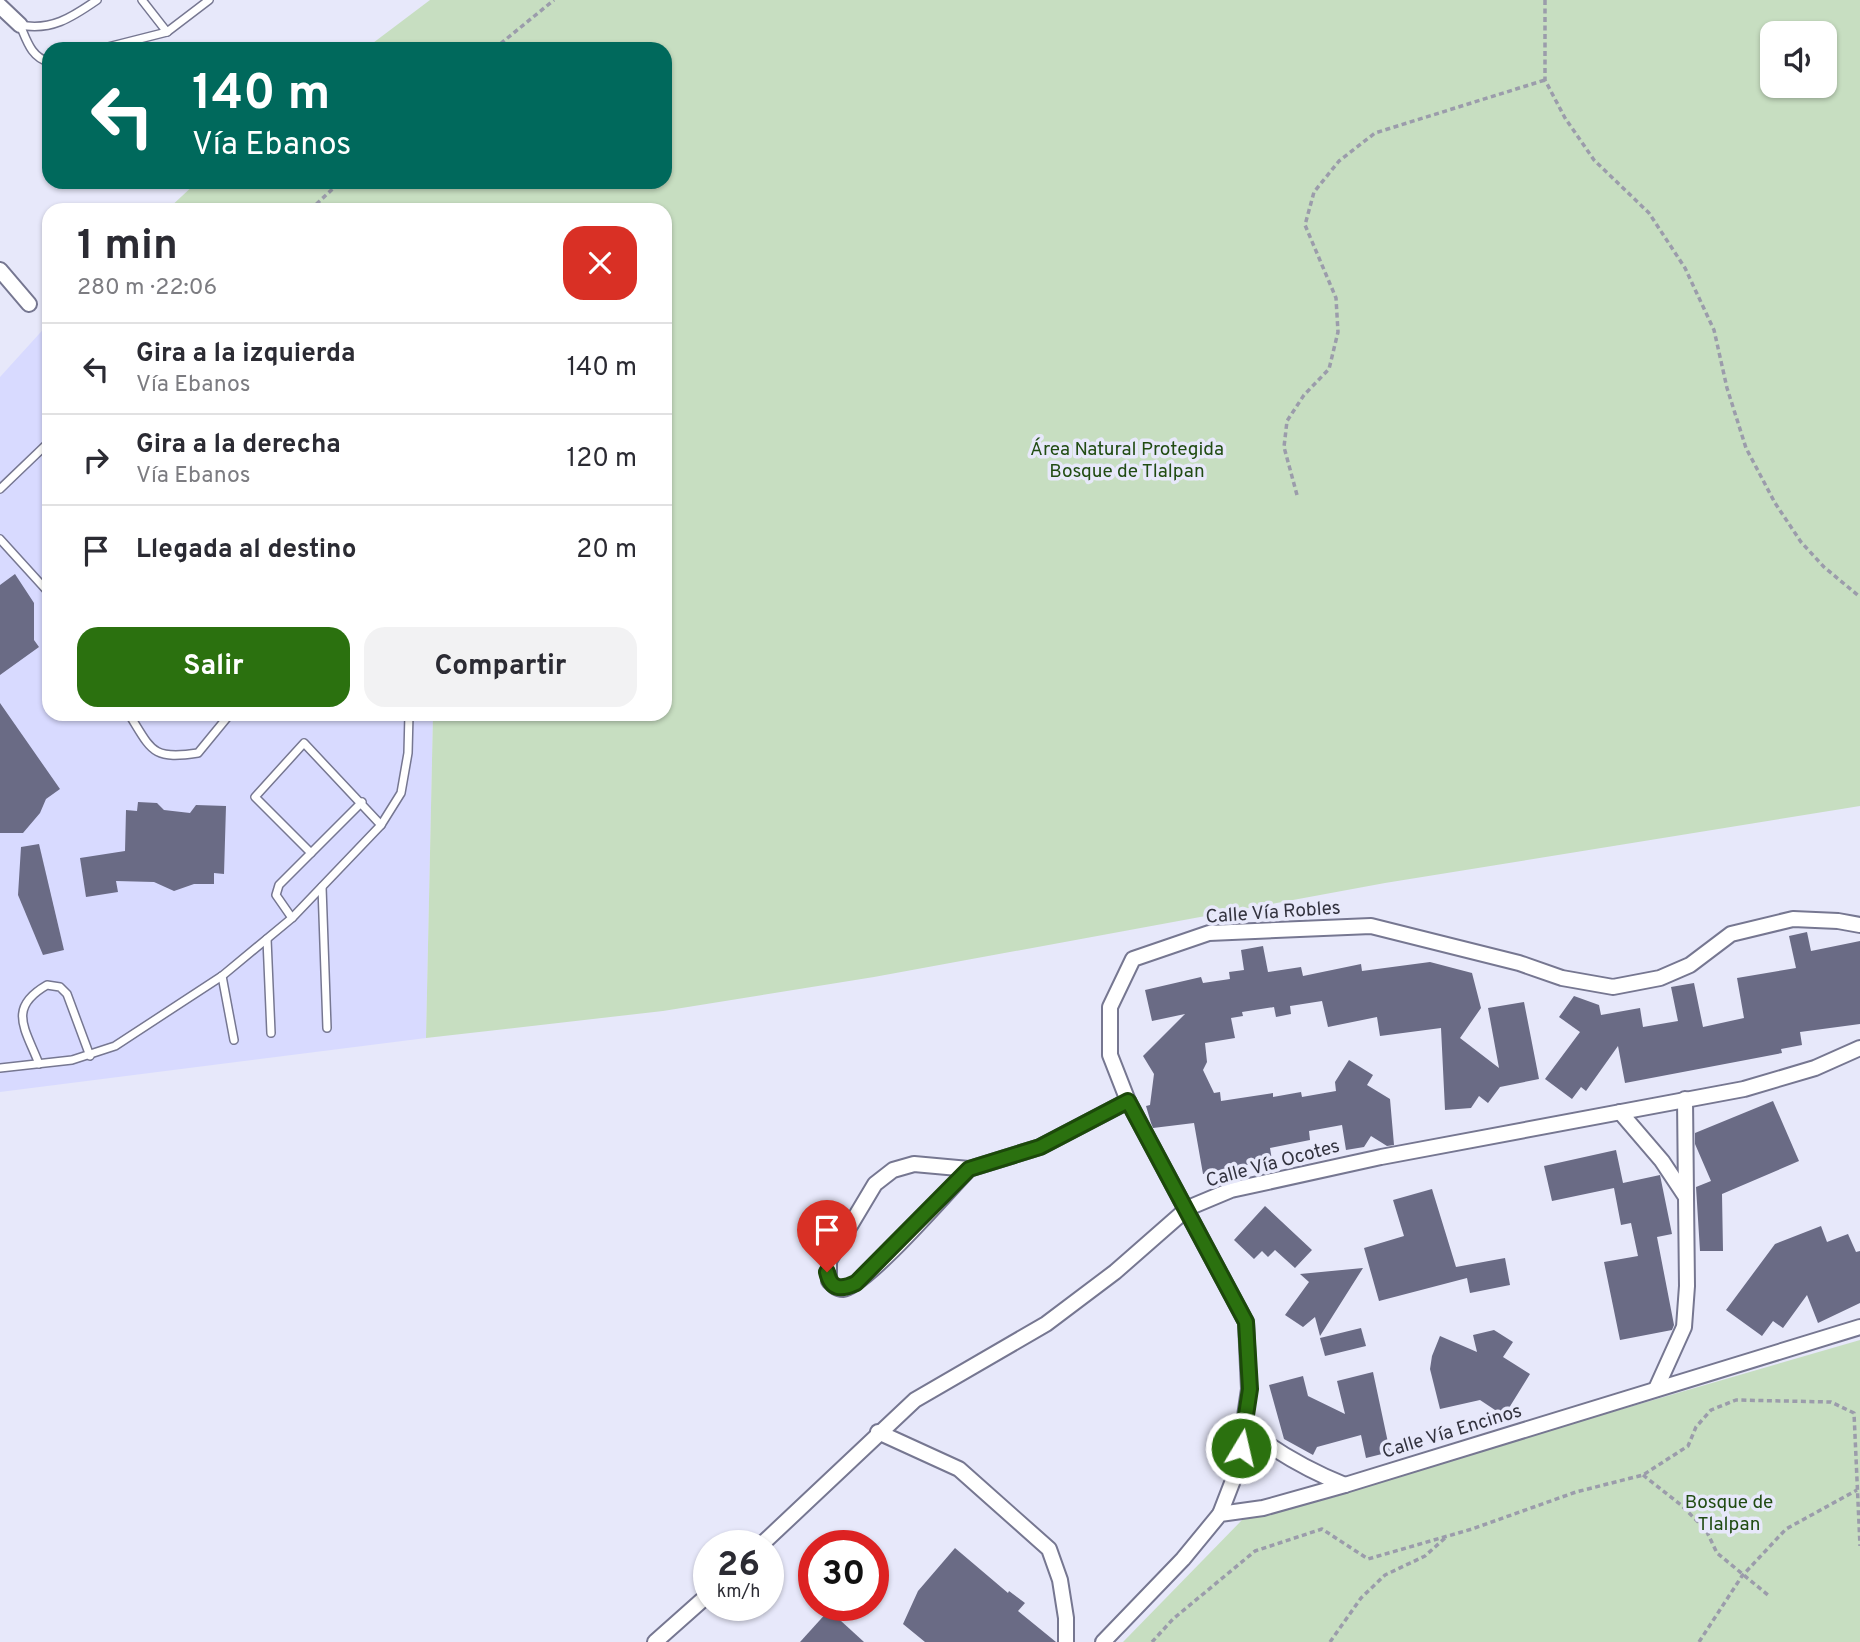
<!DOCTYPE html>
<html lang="es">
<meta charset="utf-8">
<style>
body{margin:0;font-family:Overpass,sans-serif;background:#f2f2f3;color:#2b2b33;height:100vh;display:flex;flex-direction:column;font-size:26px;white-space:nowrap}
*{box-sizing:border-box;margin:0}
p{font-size:23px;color:#7c7c81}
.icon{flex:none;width:38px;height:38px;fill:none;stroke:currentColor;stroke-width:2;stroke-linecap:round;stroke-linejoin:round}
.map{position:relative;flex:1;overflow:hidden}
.panel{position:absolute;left:42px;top:203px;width:630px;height:518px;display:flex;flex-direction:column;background:#fff;border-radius:21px;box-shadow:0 2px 5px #0004}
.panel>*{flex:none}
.guide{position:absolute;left:42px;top:42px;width:630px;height:147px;border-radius:21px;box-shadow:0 2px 5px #0004;background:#00695c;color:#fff;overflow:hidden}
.buttons{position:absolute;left:1760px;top:21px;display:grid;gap:14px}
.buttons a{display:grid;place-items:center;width:77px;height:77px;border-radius:14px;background:#fff;box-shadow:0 2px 5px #0004;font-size:35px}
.speed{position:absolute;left:693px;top:1530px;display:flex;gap:14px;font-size:35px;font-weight:700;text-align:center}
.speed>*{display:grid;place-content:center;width:91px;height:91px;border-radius:50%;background:#fff;box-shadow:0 2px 5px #0004;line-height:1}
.speed small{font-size:18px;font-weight:400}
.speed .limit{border:10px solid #d22;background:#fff;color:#111}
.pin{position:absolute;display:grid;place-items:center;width:60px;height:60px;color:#fff;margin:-72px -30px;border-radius:50% 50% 50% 0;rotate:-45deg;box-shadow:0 0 7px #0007}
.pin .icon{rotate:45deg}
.me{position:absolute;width:77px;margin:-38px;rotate:9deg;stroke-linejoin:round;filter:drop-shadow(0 0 5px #0008)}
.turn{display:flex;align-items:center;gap:24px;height:147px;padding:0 35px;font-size:32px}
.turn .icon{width:91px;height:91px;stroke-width:2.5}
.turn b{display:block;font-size:49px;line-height:60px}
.round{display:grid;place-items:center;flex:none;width:74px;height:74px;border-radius:21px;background:#f2f2f3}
.head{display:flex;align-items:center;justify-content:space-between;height:119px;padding:0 35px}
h1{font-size:42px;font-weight:700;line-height:52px}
.action{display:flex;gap:14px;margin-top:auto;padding:14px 35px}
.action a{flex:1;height:80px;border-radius:21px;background:#2b710f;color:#fff;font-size:28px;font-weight:700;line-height:80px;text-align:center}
.action a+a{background:#f2f2f3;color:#2b2b33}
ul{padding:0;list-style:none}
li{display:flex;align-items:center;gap:21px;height:91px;padding:0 35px;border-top:2px solid #e1e1e2}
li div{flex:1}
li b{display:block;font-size:26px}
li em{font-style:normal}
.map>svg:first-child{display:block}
.built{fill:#d8daff}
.green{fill:#c7dec1;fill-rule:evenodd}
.building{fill:#6a6b85}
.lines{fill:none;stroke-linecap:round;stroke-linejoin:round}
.service-casing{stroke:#767791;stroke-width:10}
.minor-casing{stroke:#767791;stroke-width:18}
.path{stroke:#9b9cab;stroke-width:3.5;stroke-dasharray:5 3.5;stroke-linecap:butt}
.service{stroke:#fff;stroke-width:7}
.minor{stroke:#fff;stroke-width:14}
.route-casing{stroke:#1c490a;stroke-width:18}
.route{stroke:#2b710f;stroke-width:12}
.labels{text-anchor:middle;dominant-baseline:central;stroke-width:7;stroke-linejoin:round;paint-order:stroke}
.park-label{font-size:19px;fill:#214c13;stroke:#e7e8fa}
.street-label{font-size:19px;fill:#33333f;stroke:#e7e8fa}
</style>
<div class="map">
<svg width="1860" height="1642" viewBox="0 0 1860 1642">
<rect width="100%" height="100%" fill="#e7e8fa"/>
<polygon class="built" points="49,323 49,714 433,714 426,1038 0,1092 0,377"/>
<g class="green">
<path d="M430,0H1860V806L1385,883L874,977L663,1011L426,1038L433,714H665V210H167L197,182H665V49H365ZM1773,33H1825V86H1773Z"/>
<polygon points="1860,1340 1860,1642 1123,1642 1243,1519"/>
</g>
<g class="building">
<polygon points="15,574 34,603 34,640 39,647 0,675 0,585"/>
<polygon points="0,703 60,789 46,799 40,813 23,833 0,833"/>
<polygon points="138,802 157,803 164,810 190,813 196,805 226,806 224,874 214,873 214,884 194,884 174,891 154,882 116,881 118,892 86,897 80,858 125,851 126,810 137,811"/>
<polygon points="39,844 64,950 43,955 18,895 21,847"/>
<polygon points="1807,932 1811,951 1860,941 1860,1024 1800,1032 1802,1045 1781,1049 1782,1053 1625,1083 1618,1046 1586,1091 1581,1087 1572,1099 1545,1079 1580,1032 1559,1017 1574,996 1599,1005 1601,1015 1640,1008 1643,1027 1678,1021 1671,987 1694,983 1703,1027 1744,1018 1737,978 1796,968 1789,936"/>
<polygon points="1263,946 1268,972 1301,967 1303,976 1361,964 1362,971 1430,962 1472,973 1481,1008 1460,1038 1499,1068 1488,1008 1524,1002 1539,1079 1500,1087 1488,1103 1479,1096 1471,1108 1445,1110 1441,1028 1380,1036 1377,1017 1328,1027 1322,1001 1290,1006 1291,1014 1276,1017 1274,1007 1242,1012 1243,1016 1231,1018 1235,1038 1205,1043 1207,1062 1203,1070 1214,1093 1220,1092 1221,1101 1273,1093 1273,1097 1301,1092 1302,1097 1336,1091 1335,1082 1349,1060 1373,1075 1367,1085 1390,1099 1394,1145 1387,1146 1371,1136 1364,1147 1346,1150 1342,1125 1309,1131 1310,1140 1270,1148 1272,1160 1203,1174 1194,1123 1153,1128 1151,1123 1146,1106 1150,1105 1154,1074 1143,1056 1185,1014 1152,1021 1145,990 1201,977 1203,983 1230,979 1229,972 1244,970 1241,950"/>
<polygon points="1773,1101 1799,1161 1722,1194 1723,1251 1700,1251 1696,1187 1711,1181 1695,1144 1695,1133"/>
<polygon points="1616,1150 1623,1183 1660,1175 1672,1234 1657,1237 1674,1325 1672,1330 1620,1340 1604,1262 1638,1256 1631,1223 1621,1225 1614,1188 1552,1201 1544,1166"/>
<polygon points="1432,1189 1456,1267 1505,1258 1510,1285 1470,1293 1467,1278 1379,1301 1364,1248 1404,1236 1393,1200"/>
<polygon points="1265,1206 1312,1250 1295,1268 1275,1250 1268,1257 1262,1251 1254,1259 1234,1240"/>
<polygon points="1821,1226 1827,1242 1848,1234 1856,1252 1860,1251 1860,1303 1818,1323 1807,1295 1783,1328 1773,1321 1762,1336 1726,1310 1775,1244"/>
<polygon points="1363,1268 1320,1336 1315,1317 1303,1327 1285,1315 1309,1282 1300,1274"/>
<polygon points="1361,1328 1366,1346 1325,1356 1320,1338"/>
<polygon points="1494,1330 1513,1342 1503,1357 1530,1374 1504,1416 1480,1400 1440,1409 1430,1369 1432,1356 1440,1336 1477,1352 1473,1335"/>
<polygon points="1373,1372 1390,1452 1366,1458 1361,1435 1317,1447 1313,1455 1284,1439 1269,1385 1303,1376 1308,1396 1345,1414 1337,1381"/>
<polygon points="955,1548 1008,1593 1009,1591 1025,1603 1018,1611 1056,1642 925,1642 903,1624 918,1591"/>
<polygon points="829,1610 864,1642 800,1642"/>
</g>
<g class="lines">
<defs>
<g id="service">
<polyline points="142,0 167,32 209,0"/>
<path d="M20,25C51,31 71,18 97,0"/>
<path d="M20,25C27,41 31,57 49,62"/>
<polyline points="100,49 167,32"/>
<polyline points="0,489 49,442"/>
<polyline points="0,539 49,593"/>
<path d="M129,714C152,751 152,760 198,753L230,714"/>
<polyline points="311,853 362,802"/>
<polyline points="322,887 327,1028"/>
<polyline points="292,918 276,895 279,885 311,853 255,797 304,743 381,825"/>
<polyline points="267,939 271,1033"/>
<polyline points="222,976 234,1040"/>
<path d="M39,1064C25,1028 7,1008 47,985L60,987L67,994L90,1056"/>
<polyline points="0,1068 72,1060 115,1046 222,976 292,918 381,825 401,793 408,753 409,714"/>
</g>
<g id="minor">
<polyline points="0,6 20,25"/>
<polyline points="0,270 29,304"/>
<polyline points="1685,1099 1686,1196"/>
<polyline points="1620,1112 1662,1161 1686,1197 1687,1286 1684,1327 1656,1389"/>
<path d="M969,1169C949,1190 865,1287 843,1289C837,1289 833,1285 829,1281V1261L875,1184L893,1170L914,1164L969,1169L1040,1147L1128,1101"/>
<path d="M1244,1427C1276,1452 1307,1470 1345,1485"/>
<polyline points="878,1432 959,1469 1049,1549 1060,1580 1066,1618 1066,1642"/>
<polyline points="1220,1514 1237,1470 1249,1389 1246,1322 1128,1101 1110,1055 1110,1007 1133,959 1209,933 1371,926 1519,963 1562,978 1613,987 1660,978 1690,965 1731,934 1793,919 1838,921 1860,925"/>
<polyline points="761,1545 915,1400 1046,1324 1115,1272 1188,1208 1231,1190 1381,1157 1744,1089 1815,1068 1860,1048"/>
<polyline points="655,1642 709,1594"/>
<polyline points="1103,1642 1183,1559 1220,1514 1263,1508 1345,1485 1860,1327"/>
</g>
</defs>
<use href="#service" class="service-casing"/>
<use href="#minor" class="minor-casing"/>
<g class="path">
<polyline points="1545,0 1545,80 1565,118 1594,160 1649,213 1685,268 1714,330 1727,388 1746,448 1775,503 1801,542 1824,567 1860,597"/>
<polyline points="494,49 554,0"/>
<polyline points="310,210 340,182"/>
<polyline points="1297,495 1284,447 1287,421 1304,395 1329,369 1338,332 1336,298 1305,225 1314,192 1339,161 1375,133 1545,80"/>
<polyline points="1643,1475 1681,1505 1706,1530 1717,1553 1768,1595"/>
<polyline points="1152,1642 1173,1619 1255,1551 1322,1529 1368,1559 1472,1529 1576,1492 1643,1475 1688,1446 1696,1427 1711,1410 1736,1400 1831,1402 1854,1413 1860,1546"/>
<polyline points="1330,1642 1361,1598 1385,1575 1425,1556 1445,1538"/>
<polyline points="1699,1642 1742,1576 1786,1529 1857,1490"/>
</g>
<use href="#service" class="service"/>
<use href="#minor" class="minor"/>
</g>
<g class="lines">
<defs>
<path id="route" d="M827,1272C831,1290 841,1290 856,1283L969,1169L1040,1147L1128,1101L1246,1322L1250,1389L1241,1448"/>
</defs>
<use href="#route" class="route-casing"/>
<use href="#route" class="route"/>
</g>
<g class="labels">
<g class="park-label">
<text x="1127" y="450">Área Natural Protegida<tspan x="1127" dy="22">Bosque de Tlalpan</tspan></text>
<text x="1729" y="1503">Bosque de<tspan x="1729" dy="22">Tlalpan</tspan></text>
</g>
<g class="street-label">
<text transform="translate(1273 913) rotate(-4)">Calle Vía Robles</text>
<text transform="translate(1273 1164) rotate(-15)">Calle Vía Ocotes</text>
<text transform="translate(1452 1432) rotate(-17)">Calle Vía Encinos</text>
</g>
</g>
</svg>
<div class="buttons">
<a><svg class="icon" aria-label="sound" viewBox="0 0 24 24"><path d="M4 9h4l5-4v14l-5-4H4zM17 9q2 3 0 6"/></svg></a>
</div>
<div class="speed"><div>26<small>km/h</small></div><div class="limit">30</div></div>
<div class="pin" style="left:827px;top:1272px;background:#d93025"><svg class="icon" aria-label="arrive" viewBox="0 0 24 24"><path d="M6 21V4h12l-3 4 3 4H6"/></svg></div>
<svg class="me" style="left:1241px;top:1448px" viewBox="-20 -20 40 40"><circle r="17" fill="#2b710f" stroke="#fff" stroke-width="3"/><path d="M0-11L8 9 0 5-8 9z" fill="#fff"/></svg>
<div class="guide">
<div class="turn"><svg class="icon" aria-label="left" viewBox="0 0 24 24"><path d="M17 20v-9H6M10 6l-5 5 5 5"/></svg><div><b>140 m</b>Vía Ebanos</div></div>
</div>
<section class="panel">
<div class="head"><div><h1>1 min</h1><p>280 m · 22:06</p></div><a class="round" style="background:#d93025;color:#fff"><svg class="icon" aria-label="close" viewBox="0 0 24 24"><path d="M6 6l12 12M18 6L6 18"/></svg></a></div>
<ul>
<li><svg class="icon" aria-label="left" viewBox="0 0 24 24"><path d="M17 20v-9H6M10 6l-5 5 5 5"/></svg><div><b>Gira a la izquierda</b><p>Vía Ebanos</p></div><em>140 m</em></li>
<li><svg class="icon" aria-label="right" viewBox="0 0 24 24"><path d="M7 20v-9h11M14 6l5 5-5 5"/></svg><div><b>Gira a la derecha</b><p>Vía Ebanos</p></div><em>120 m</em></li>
<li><svg class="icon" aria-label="arrive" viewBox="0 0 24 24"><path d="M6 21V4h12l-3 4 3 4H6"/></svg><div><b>Llegada al destino</b></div><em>20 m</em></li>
</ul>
<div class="action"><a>Salir</a><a>Compartir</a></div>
</section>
</div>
